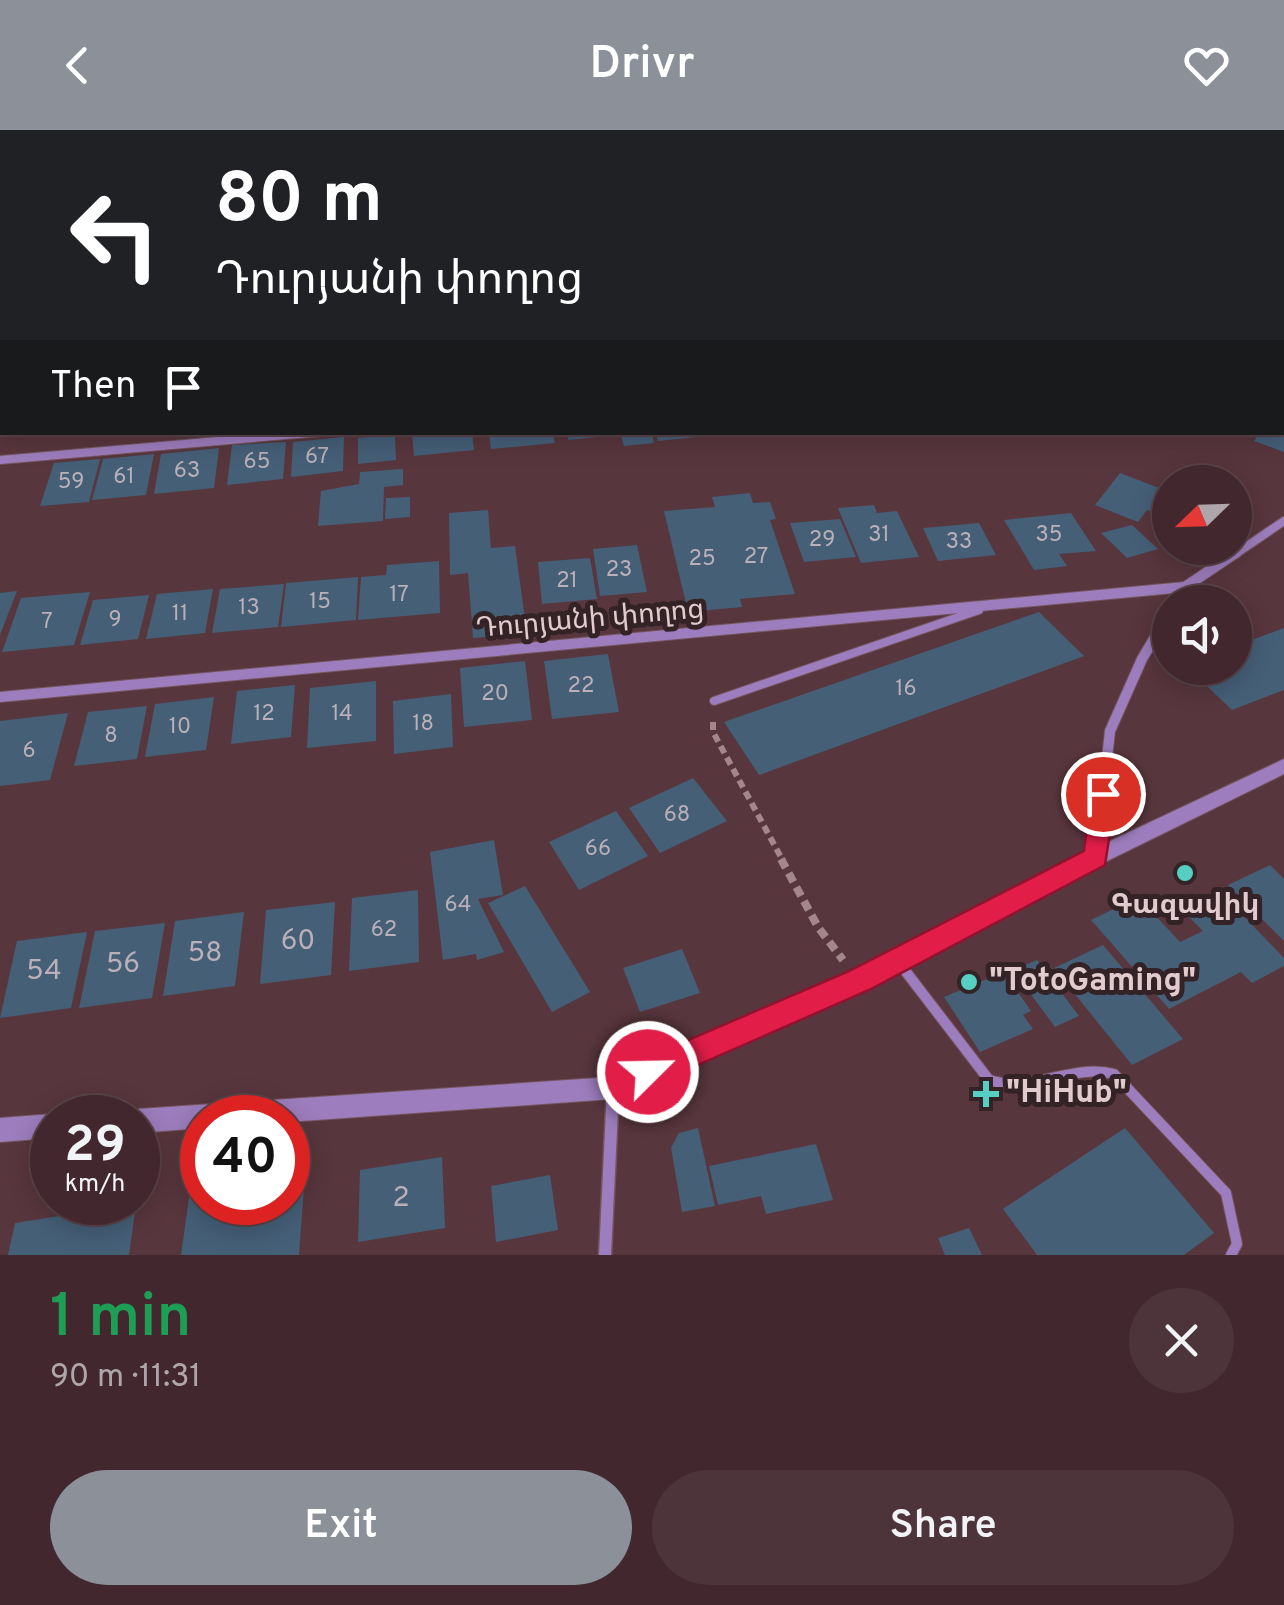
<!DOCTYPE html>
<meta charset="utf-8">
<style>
body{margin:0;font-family:Overpass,"Noto Sans Armenian",sans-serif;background:#4c343a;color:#f1f3f6;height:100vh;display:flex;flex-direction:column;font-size:38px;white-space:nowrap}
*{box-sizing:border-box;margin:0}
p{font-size:32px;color:#aea6aa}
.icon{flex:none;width:55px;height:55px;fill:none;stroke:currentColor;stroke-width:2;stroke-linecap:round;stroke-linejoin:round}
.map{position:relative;height:1125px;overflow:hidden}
.drawer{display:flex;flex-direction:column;background:#42282e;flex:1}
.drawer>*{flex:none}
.guide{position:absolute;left:0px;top:0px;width:1285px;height:305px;box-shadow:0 5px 25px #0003,0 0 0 2px #5a444a;background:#202124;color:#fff;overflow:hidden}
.needle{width:65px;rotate:247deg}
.fabs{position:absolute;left:1152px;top:335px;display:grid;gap:20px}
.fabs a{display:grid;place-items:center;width:100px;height:100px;border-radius:50%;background:#42282e;box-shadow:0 5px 25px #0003,0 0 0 2px #5a444a;font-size:50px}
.speed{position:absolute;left:30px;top:965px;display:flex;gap:20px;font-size:50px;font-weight:700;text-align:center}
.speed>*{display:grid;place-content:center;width:130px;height:130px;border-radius:50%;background:#42282e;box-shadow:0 5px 25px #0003,0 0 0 2px #5a444a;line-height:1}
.speed small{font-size:25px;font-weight:400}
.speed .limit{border:15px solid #d22;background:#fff;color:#111}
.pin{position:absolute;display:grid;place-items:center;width:85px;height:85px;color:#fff;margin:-42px;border:5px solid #fff;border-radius:50%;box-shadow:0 2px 10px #0007}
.me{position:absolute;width:110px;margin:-55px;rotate:67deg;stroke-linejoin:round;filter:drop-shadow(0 0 8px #0008)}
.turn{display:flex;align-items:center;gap:35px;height:210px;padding:0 50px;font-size:45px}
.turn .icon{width:130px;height:130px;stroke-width:2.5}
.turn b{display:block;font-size:70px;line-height:85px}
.then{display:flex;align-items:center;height:95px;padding:0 50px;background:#0003;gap:20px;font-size:38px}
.round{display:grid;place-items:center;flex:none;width:105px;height:105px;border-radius:52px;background:#4c343a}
.summary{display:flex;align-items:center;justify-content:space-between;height:170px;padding:0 50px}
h1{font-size:60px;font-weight:600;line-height:75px;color:#1e9e55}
.primary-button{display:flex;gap:20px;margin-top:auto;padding:20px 50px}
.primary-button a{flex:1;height:115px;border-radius:60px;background:#8c9099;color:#fff;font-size:40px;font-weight:600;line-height:115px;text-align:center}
.primary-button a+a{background:#4c343a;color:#f1f3f6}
header{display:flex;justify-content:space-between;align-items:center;height:130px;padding:0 50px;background:#8c9099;color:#fff;font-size:45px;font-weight:600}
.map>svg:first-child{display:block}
.building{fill:#455f77}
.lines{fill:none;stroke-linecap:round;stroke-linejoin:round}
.service-far2-casing{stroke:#73545a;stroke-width:6}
.service-far1-casing{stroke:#73545a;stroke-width:10}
.service-casing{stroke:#73545a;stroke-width:12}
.minor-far2-casing{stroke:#73545a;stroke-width:10}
.minor-far1-casing{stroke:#73545a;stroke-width:12}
.minor-casing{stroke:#73545a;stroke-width:15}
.tertiary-casing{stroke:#73545a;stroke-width:2}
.path-far1{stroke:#a3878d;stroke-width:6;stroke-dasharray:8 5;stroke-linecap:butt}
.path{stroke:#a3878d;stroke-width:8;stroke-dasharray:10 6;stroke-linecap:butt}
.service-far2{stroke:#9d7dbd;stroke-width:5}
.service-far1{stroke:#9d7dbd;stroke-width:8}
.service{stroke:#9d7dbd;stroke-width:10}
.minor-far2{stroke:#9d7dbd;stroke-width:8}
.minor-far1{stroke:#9d7dbd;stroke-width:10}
.minor{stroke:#9d7dbd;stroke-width:12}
.tertiary{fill:#9d7dbd;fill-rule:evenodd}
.route{fill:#e11d48;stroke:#92132f;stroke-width:2.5}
.poi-dot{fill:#57cec2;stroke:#332326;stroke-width:4}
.labels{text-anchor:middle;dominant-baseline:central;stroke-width:10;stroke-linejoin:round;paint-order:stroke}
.number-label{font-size:22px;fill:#bab0b9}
.street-label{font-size:28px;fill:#e1cbcf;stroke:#332326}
.poi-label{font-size:28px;font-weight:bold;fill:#e1cbcf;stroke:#332326}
.near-number-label{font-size:28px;fill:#bab0b9}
.near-poi-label{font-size:32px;font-weight:bold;fill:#e1cbcf;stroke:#332326;text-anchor:start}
</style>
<header><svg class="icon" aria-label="back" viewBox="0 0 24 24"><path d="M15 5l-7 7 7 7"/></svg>Drivr<svg class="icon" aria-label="heart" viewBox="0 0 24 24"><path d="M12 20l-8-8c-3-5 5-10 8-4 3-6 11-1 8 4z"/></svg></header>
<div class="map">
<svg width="1284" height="1125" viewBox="0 0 1284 1125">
<rect width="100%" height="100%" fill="#58363d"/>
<g class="building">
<polygon points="472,302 474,320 414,326 412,303"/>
<polygon points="489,302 552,302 555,313 491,319"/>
<polygon points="567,302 616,302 616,305 568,310"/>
<polygon points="620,302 651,302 654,313 624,316"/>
<polygon points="655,302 718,302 718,305 658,311"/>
<polygon points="1260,302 1284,302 1284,322 1254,311"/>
<polygon points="395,305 396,330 358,334 358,308"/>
<polygon points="344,307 343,341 291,347 293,312"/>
<polygon points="286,312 283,349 227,355 232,315"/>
<polygon points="219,318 214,358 154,364 161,324"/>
<polygon points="154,324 146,365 92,370 103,329"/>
<polygon points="100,329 89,372 40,376 54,333"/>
<polygon points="403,339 403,355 384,357 383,391 318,396 321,361 359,354 360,342"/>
<polygon points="1120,343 1167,361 1162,367 1170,371 1170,389 1147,380 1138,392 1095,375"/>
<polygon points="750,363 753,373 770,372 776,389 770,390 795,464 740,469 742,477 688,482 664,381 715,377 712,367"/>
<polygon points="410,367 410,387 385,389 386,368"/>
<polygon points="874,375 877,383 897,381 919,427 861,433 838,378"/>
<polygon points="488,380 491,418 515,416 527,504 473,508 468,443 450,445 449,383"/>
<polygon points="1071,383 1096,421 1059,424 1067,436 1034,440 1004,390"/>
<polygon points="840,389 856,427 804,432 790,393"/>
<polygon points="979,393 996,425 938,431 923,398"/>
<polygon points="1132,395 1158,419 1127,428 1101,403"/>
<polygon points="637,415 647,462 600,466 593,419"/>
<polygon points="590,428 597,469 542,474 538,432"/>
<polygon points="439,431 440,483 358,490 361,447 386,445 387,435"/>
<polygon points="358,447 356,490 281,497 286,453"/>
<polygon points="284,454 278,497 212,503 220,459"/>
<polygon points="213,459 205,503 146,509 157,464"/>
<polygon points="17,461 0,505 0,463"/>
<polygon points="90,462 74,515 2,522 21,468"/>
<polygon points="149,465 138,509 80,515 93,470"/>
<polygon points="1039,482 1084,526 759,645 724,592"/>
<polygon points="1284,498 1284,560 1232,580 1188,538 1235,538 1235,516"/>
<polygon points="608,524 619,582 552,589 544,531"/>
<polygon points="525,531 532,590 464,597 460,538"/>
<polygon points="376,551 376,611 307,618 310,558"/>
<polygon points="295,555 291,607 231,614 237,561"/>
<polygon points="451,564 453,617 394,624 393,571"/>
<polygon points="214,567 206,620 145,627 155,574"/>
<polygon points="147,576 137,629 74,636 88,582"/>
<polygon points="68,583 50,650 0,656 0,591"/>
<polygon points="693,648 727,691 660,723 629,678"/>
<polygon points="616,681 648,726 579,760 549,712"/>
<polygon points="494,710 503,765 478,769 504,822 477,830 476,824 443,830 430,722"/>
<polygon points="1270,735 1284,749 1284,811 1228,755"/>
<polygon points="525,756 590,862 552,882 488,773"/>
<polygon points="418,760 419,832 349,841 352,768"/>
<polygon points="1138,767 1180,812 1203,801 1188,786 1225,767 1284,828 1284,836 1252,853 1241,842 1169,879 1091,790"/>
<polygon points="335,772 331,845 260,854 266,780"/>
<polygon points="244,782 235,856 163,866 175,791"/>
<polygon points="165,793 152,868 79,878 95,801"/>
<polygon points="87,802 71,878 0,888 17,811"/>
<polygon points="1103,815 1183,909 1132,935 1054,838"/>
<polygon points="682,819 700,863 640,882 623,838"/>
<polygon points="1037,830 1079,886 1055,897 1013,840"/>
<polygon points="1004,842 1031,881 1023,885 1033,899 980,922 944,867"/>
<polygon points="698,998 715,1076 682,1082 671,1018 679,1003"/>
<polygon points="1125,998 1214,1103 1184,1125 1037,1125 1003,1079"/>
<polygon points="816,1014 833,1070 766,1084 761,1066 718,1075 709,1036"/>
<polygon points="307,1017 299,1125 181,1125 194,1032 202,1031 202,1072 288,1072 288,1020"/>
<polygon points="442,1027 445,1098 358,1112 360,1040"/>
<polygon points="550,1045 558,1100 496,1112 491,1056"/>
<polygon points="136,1074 129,1125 8,1125 15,1093"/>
<polygon points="969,1098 982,1125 945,1125 938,1108"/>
</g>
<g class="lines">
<defs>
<polyline id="service-far2" points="491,0 497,2"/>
<polyline id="service-far1" points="714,571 979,480"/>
<path id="service" d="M900,834L989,950C1032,964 1071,933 1114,944L1226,1063L1237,1114L1231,1125"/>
<g id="minor-far2">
<polyline points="0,330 321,302"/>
<polyline points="1234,425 1284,391"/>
</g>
<g id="minor-far1">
<polyline points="1176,472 1185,457 1237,422"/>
<polyline points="0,567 1185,457"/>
<polyline points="1096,727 1110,601 1142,529 1170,482"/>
</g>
<polyline id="minor" points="605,1125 613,959"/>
<g id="tertiary">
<rect x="0" y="79" width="2" height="10"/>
<polygon points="1284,629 1284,644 1103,733 867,858 613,969 288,992 288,988 202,988 202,998 138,1003 138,988 128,988 130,983 138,979 612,947 851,844 1089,721"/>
<polygon points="52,984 60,988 52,988 52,1008 0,1012 0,988"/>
</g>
</defs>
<use href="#service-far2" class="service-far2-casing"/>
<use href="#service-far1" class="service-far1-casing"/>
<use href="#service" class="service-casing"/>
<use href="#minor-far2" class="minor-far2-casing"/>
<use href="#minor-far1" class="minor-far1-casing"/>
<use href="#minor" class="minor-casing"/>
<use href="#tertiary" class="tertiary-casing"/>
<polyline class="path-far1" points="713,592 713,602 783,731"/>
<polyline class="path" points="781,729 818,797 843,830"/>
<use href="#service-far2" class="service-far2"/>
<use href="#service-far1" class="service-far1"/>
<use href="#service" class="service"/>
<use href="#minor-far2" class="minor-far2"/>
<use href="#minor-far1" class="minor-far1"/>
<use href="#minor" class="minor"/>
<use href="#tertiary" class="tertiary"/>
</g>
<polygon class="route" points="1103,654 1116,664 1105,735 869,860 659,952 648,957 637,952 633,942 637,932 849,841 1084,721 1091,664"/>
<g class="poi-dot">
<circle cx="1185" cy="743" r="10"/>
<circle cx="969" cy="852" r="10"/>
<path d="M981 949h10v10h10v10h-10v10h-10v-10h-10v-10h10z"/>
</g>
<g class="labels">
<g class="number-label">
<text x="317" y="327">67</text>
<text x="257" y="332">65</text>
<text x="187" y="341">63</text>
<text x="124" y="347">61</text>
<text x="71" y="352">59</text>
<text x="879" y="405">31</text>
<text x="1049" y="405">35</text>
<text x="822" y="410">29</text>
<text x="959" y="412">33</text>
<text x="756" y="427">27</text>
<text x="702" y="429">25</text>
<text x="619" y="440">23</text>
<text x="567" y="451">21</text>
<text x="399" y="465">17</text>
<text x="320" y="472">15</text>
<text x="249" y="478">13</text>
<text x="180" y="484">11</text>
<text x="115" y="490">9</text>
<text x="47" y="492">7</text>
<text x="581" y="556">22</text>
<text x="906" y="559">16</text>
<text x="495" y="564">20</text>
<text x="264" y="584">12</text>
<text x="342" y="584">14</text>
<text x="423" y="594">18</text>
<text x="180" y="597">10</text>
<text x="111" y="606">8</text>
<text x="29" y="621">6</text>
<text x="677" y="685">68</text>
<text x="598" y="719">66</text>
<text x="458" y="775">64</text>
<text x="384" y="800">62</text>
</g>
<g class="street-label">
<text transform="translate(590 490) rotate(-5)">Դուրյանի փողոց</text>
</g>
<g class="poi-label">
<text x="1185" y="776">Գազավիկ</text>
</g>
<g class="near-number-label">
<text x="298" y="812">60</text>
<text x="205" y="824">58</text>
<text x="123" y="835">56</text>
<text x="44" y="842">54</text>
<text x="401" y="1069">2</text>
</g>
<g class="near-poi-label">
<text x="989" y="852">"TotoGaming"</text>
<text x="1006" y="964">"HiHub"</text>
</g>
</g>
</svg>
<div class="fabs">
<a><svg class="needle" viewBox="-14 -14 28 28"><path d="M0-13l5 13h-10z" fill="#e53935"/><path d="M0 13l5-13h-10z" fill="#aea6aa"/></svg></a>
<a><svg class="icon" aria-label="sound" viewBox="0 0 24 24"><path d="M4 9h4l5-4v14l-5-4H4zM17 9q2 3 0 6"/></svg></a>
</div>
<div class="speed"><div>29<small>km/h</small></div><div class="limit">40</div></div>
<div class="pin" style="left:1103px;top:664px;background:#d93025"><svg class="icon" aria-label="arrive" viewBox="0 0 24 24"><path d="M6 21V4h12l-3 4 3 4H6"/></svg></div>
<svg class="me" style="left:648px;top:942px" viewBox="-20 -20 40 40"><circle r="17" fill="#e11d48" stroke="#fff" stroke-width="3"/><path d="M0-11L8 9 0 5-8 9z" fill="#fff"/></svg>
<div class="guide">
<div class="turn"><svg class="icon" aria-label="left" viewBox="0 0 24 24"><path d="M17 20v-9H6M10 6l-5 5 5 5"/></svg><div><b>80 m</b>Դուրյանի փողոց</div></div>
<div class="then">Then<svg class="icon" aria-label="arrive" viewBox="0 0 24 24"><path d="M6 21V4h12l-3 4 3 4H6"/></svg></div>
</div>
</div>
<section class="drawer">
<div class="summary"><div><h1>1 min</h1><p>90 m · 11:31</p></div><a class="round"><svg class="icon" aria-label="close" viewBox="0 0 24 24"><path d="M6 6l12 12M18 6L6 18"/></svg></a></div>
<div class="primary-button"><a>Exit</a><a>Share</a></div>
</section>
